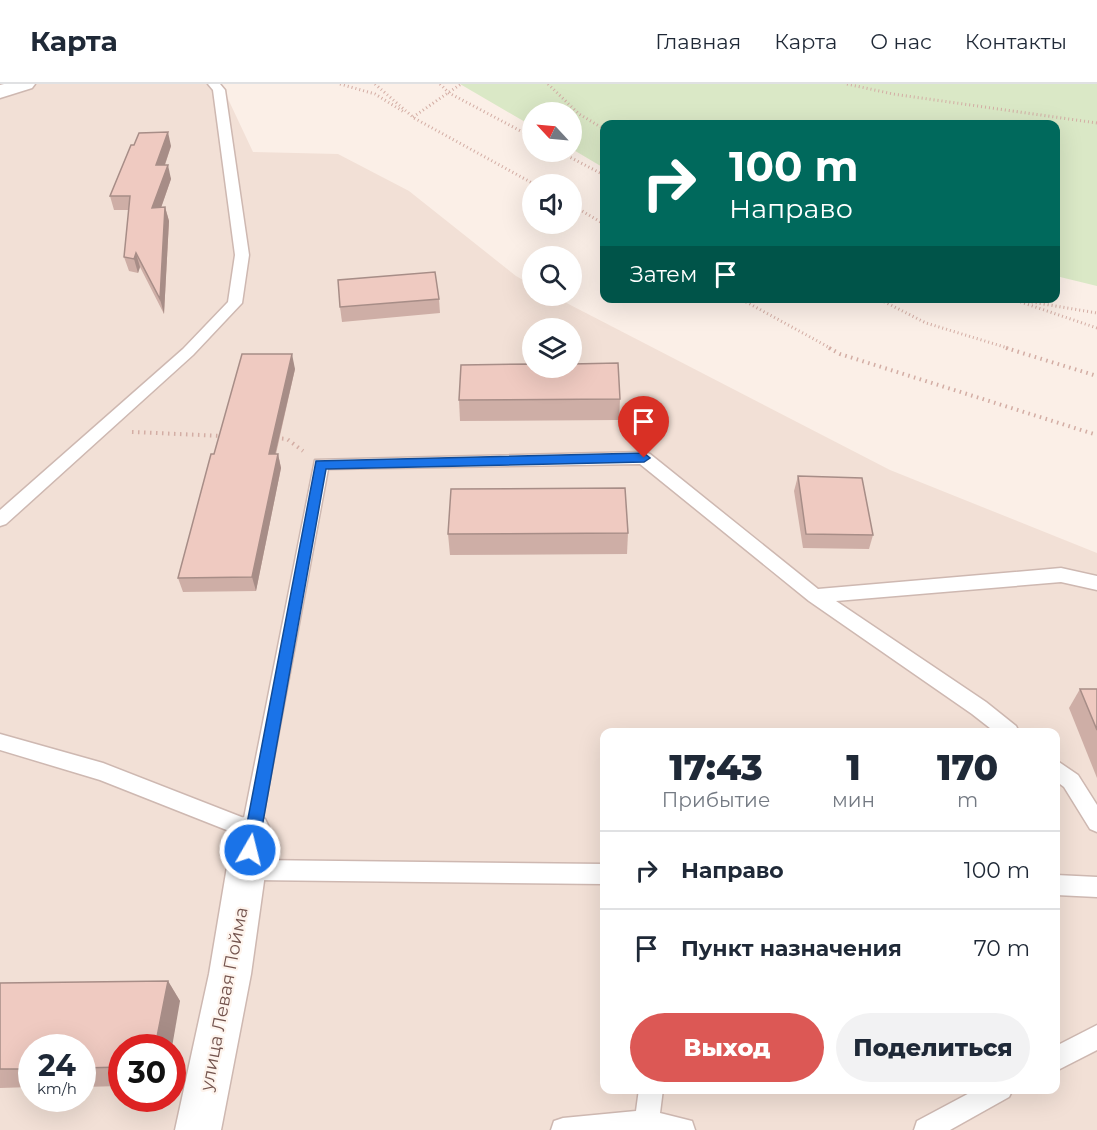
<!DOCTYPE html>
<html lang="ru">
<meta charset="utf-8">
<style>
body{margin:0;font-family:Montserrat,sans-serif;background:#f2f2f3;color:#1f2937;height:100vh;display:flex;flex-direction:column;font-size:22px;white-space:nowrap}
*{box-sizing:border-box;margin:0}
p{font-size:20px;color:#747a83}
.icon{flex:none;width:33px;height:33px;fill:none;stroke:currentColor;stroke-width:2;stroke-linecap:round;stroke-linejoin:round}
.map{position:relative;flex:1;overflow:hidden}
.details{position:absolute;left:600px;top:644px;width:460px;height:366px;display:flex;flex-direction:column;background:#fff;border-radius:12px;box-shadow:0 6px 24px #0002}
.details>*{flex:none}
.hud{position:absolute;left:600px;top:36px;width:460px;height:183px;border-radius:12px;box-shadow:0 6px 24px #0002;background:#00695c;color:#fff;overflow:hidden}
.needle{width:39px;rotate:296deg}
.buttons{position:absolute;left:522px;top:18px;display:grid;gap:12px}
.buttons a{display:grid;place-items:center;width:60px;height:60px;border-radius:50%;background:#fff;box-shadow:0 6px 24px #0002;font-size:30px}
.speed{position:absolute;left:18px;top:950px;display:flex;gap:12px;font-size:30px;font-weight:700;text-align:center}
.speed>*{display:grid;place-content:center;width:78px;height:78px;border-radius:50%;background:#fff;box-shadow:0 6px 24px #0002;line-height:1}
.speed small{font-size:15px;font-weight:400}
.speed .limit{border:9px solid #d22;background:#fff;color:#111}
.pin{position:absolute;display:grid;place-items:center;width:51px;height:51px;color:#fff;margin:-62px -26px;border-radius:50% 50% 50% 0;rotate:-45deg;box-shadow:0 0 6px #0007}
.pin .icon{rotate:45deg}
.me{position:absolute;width:66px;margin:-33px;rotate:8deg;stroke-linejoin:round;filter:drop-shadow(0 0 4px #0008)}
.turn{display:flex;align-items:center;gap:21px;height:126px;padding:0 30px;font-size:27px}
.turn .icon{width:78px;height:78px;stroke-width:2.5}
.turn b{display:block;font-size:42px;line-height:51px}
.then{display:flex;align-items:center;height:57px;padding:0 30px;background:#0003;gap:12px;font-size:22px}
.eta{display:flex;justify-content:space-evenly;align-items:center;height:102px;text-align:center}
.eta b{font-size:36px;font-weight:800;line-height:42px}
.cta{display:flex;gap:12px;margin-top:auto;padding:12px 30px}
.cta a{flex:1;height:69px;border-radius:36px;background:#dc5855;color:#fff;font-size:24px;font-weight:800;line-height:69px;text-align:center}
.cta a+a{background:#f2f2f3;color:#1f2937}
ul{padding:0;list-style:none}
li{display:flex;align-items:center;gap:18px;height:78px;padding:0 30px;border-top:2px solid #e0e1e3}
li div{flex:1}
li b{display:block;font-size:22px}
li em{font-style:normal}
header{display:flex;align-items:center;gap:36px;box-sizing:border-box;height:84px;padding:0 30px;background:#fff;border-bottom:2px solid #e0e1e3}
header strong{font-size:28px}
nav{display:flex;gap:33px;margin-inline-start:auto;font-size:21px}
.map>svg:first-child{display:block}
.residential{fill:#f2e0d6;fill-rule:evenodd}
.green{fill:#dae8c6}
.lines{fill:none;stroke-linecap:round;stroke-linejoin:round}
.service-casing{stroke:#ceb8b1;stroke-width:3}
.minor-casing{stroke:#ceb8b1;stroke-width:3}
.path-far1{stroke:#d3ada4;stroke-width:3;stroke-dasharray:1 3;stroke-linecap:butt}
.path{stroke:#d3ada4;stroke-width:4;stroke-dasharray:1.5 4.5;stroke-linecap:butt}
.service{fill:#fff;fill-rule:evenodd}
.minor{fill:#fff;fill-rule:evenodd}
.wall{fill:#ceaea6}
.shaded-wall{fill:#a78d87}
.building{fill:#efcac1;stroke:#a78d87;stroke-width:1.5}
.route{fill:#1a73e8;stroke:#114b97;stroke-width:1.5}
.labels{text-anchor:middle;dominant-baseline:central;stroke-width:4.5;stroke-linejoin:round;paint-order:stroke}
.near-street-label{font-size:18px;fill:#73534d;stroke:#fef4ed}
</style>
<header>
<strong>Карта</strong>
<nav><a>Главная</a><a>Карта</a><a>О нас</a><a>Контакты</a></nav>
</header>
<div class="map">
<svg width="1097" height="1046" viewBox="0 0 1097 1046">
<rect width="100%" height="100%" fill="#fbefe7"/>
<path class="residential" d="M0,0H221L253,68L338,70L409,107L516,192L532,201V212H553L890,386L1097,469V1046H0ZM532,244H572V284H532ZM604,648H1056V1005H604ZM32,963H82V1014H32ZM122,963H172V1014H122Z"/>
<polygon class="green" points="460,0 1097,0 1097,202 1056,192 1056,40 604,40 604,84 572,65 572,28 532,28 532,42"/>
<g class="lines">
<defs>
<g id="service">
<polygon points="208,0 220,0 225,6 249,171 242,219 193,271 6,440 0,442 0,426 183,265 228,218 235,171 213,6"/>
<polygon points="644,368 650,370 818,505 1061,484 1097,492 1097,506 1061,498 836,517 986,618 1016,642 1019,648 995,648 972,630 809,517 640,380 328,385 259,754 252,756 100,696 0,666 0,650 103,679 244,734 315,376"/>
<polygon points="1056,676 1078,691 1097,721 1097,748 1090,745 1064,703 1056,697"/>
<polygon points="248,776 604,780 604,800 248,796 240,793 237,786 240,779"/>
<polygon points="1056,791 1097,793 1097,813 1056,811"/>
<polygon points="1097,941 1097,966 1056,987 1056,962"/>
<polygon points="639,1005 663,1005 660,1029 692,1037 695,1046 551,1046 554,1037 563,1034 636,1027"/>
<polygon points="977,1005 1013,1005 1009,1013 950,1046 914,1046 917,1037"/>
</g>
<g id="minor">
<polygon points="4,0 35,0 32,4 0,14 0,1"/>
<polygon points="252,730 265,735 271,747 251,890 221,1046 175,1046 209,890 233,747 239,735"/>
</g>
</defs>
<use href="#service" class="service-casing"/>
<use href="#minor" class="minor-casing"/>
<g class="path-far1">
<polyline points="340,0 375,10 404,28"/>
<polyline points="375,0 414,34 534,100"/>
<polyline points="440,0 449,9 532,53"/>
<polyline points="548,0 579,30 604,45"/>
<polyline points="847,0 893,10 1097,39"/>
<polyline points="413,33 461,0"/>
<polyline points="560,68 604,91"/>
<polyline points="572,121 604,140"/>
<polyline points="739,214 832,265"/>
<polyline points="877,214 926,239 1011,265"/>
<polyline points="1009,214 1097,244"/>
<polyline points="1020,216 1097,229"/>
</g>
<g class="path">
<polyline points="829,264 840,270 1097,351"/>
<polyline points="1006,264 1097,292"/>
<polyline points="132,348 224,352"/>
<polyline points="276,354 287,355 303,367"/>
</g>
<use href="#service" class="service"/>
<use href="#minor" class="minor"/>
</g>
<g class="wall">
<polygon points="171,62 165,81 171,95 161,124 165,123 169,137 164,230 140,183 138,189 129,187 124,173 129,126 114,126 110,112"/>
<polygon points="439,215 440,229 342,238 340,223"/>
<polygon points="295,285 276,370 278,370 281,384 256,507 183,508 178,494 214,370"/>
<polygon points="620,315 619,336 460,337 459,316"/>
<polygon points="798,392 873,451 869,465 803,464 794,407"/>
<polygon points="628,449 627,470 450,471 448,450"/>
<polygon points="1080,605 1097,605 1097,694 1069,624"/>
<polygon points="168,897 180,917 122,963 122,1002 82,1003 82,963 32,963 32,1003 0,1004 0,899"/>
</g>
<g class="shaded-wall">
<polygon points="168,48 171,62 160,95 156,81"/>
<polygon points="168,81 171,95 156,138 152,124"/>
<polygon points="165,123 169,137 164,230 160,215"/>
<polygon points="136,169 140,183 138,189 134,175"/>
<polygon points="292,270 295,285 272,384 269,370"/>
<polygon points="278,370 281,384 256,507 252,493"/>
<polygon points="168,897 180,917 172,963 155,963"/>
</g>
<g class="building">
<polygon points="168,48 156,81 168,81 152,124 165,123 160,215 136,169 134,175 124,173 130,112 110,112 131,61 134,61 139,49"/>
<polygon points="435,188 439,215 340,223 338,196"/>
<polygon points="242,270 292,270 269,370 278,370 252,493 178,494 211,370 214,370"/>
<polygon points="618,279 620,315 459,316 461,281 532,280 532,284 572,284 572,280"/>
<polygon points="798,392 862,394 873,451 806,450"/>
<polygon points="625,404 628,449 448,450 451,405"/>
<polygon points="1080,605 1097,605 1097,646"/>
<polygon points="168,897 155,963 122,963 122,983 82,984 82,963 32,963 32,985 0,985 0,899"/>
</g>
<polygon class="route" points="644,369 650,374 644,378 326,385 258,766 256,772 250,774 245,772 242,766 316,377"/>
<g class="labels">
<g class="near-street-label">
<text transform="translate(224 915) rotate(-79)">улица Левая Пойма</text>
</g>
</g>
</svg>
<div class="buttons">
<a><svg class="needle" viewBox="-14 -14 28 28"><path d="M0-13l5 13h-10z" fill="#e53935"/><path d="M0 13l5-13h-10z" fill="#747a83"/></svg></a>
<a><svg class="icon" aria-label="sound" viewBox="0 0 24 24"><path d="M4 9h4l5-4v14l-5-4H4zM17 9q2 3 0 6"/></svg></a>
<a><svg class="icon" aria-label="search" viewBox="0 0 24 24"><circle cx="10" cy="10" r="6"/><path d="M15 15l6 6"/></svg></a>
<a><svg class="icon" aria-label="layers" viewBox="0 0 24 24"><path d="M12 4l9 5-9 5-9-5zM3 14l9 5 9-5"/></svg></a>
</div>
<div class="speed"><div>24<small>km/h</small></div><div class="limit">30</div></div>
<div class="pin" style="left:644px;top:374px;background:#d93025"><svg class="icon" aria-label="arrive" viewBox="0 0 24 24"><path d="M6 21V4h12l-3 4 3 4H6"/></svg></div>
<svg class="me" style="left:250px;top:766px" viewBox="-20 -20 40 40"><circle r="17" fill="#1a73e8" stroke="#fff" stroke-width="3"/><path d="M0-11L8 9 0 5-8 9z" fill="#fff"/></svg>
<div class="hud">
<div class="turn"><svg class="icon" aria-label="right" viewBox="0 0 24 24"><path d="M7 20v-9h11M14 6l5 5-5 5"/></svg><div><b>100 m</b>Направо</div></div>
<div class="then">Затем<svg class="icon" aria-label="arrive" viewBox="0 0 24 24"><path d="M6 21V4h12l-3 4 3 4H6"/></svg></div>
</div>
<section class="details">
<div class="eta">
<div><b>17:43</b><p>Прибытие</p></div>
<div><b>1</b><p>мин</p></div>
<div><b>170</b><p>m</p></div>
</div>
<ul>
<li><svg class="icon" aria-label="right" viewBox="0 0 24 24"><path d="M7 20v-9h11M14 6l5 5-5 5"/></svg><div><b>Направо</b></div><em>100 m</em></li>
<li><svg class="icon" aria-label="arrive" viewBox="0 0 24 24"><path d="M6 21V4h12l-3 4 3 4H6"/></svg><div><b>Пункт назначения</b></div><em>70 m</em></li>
</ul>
<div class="cta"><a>Выход</a><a>Поделиться</a></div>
</section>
</div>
